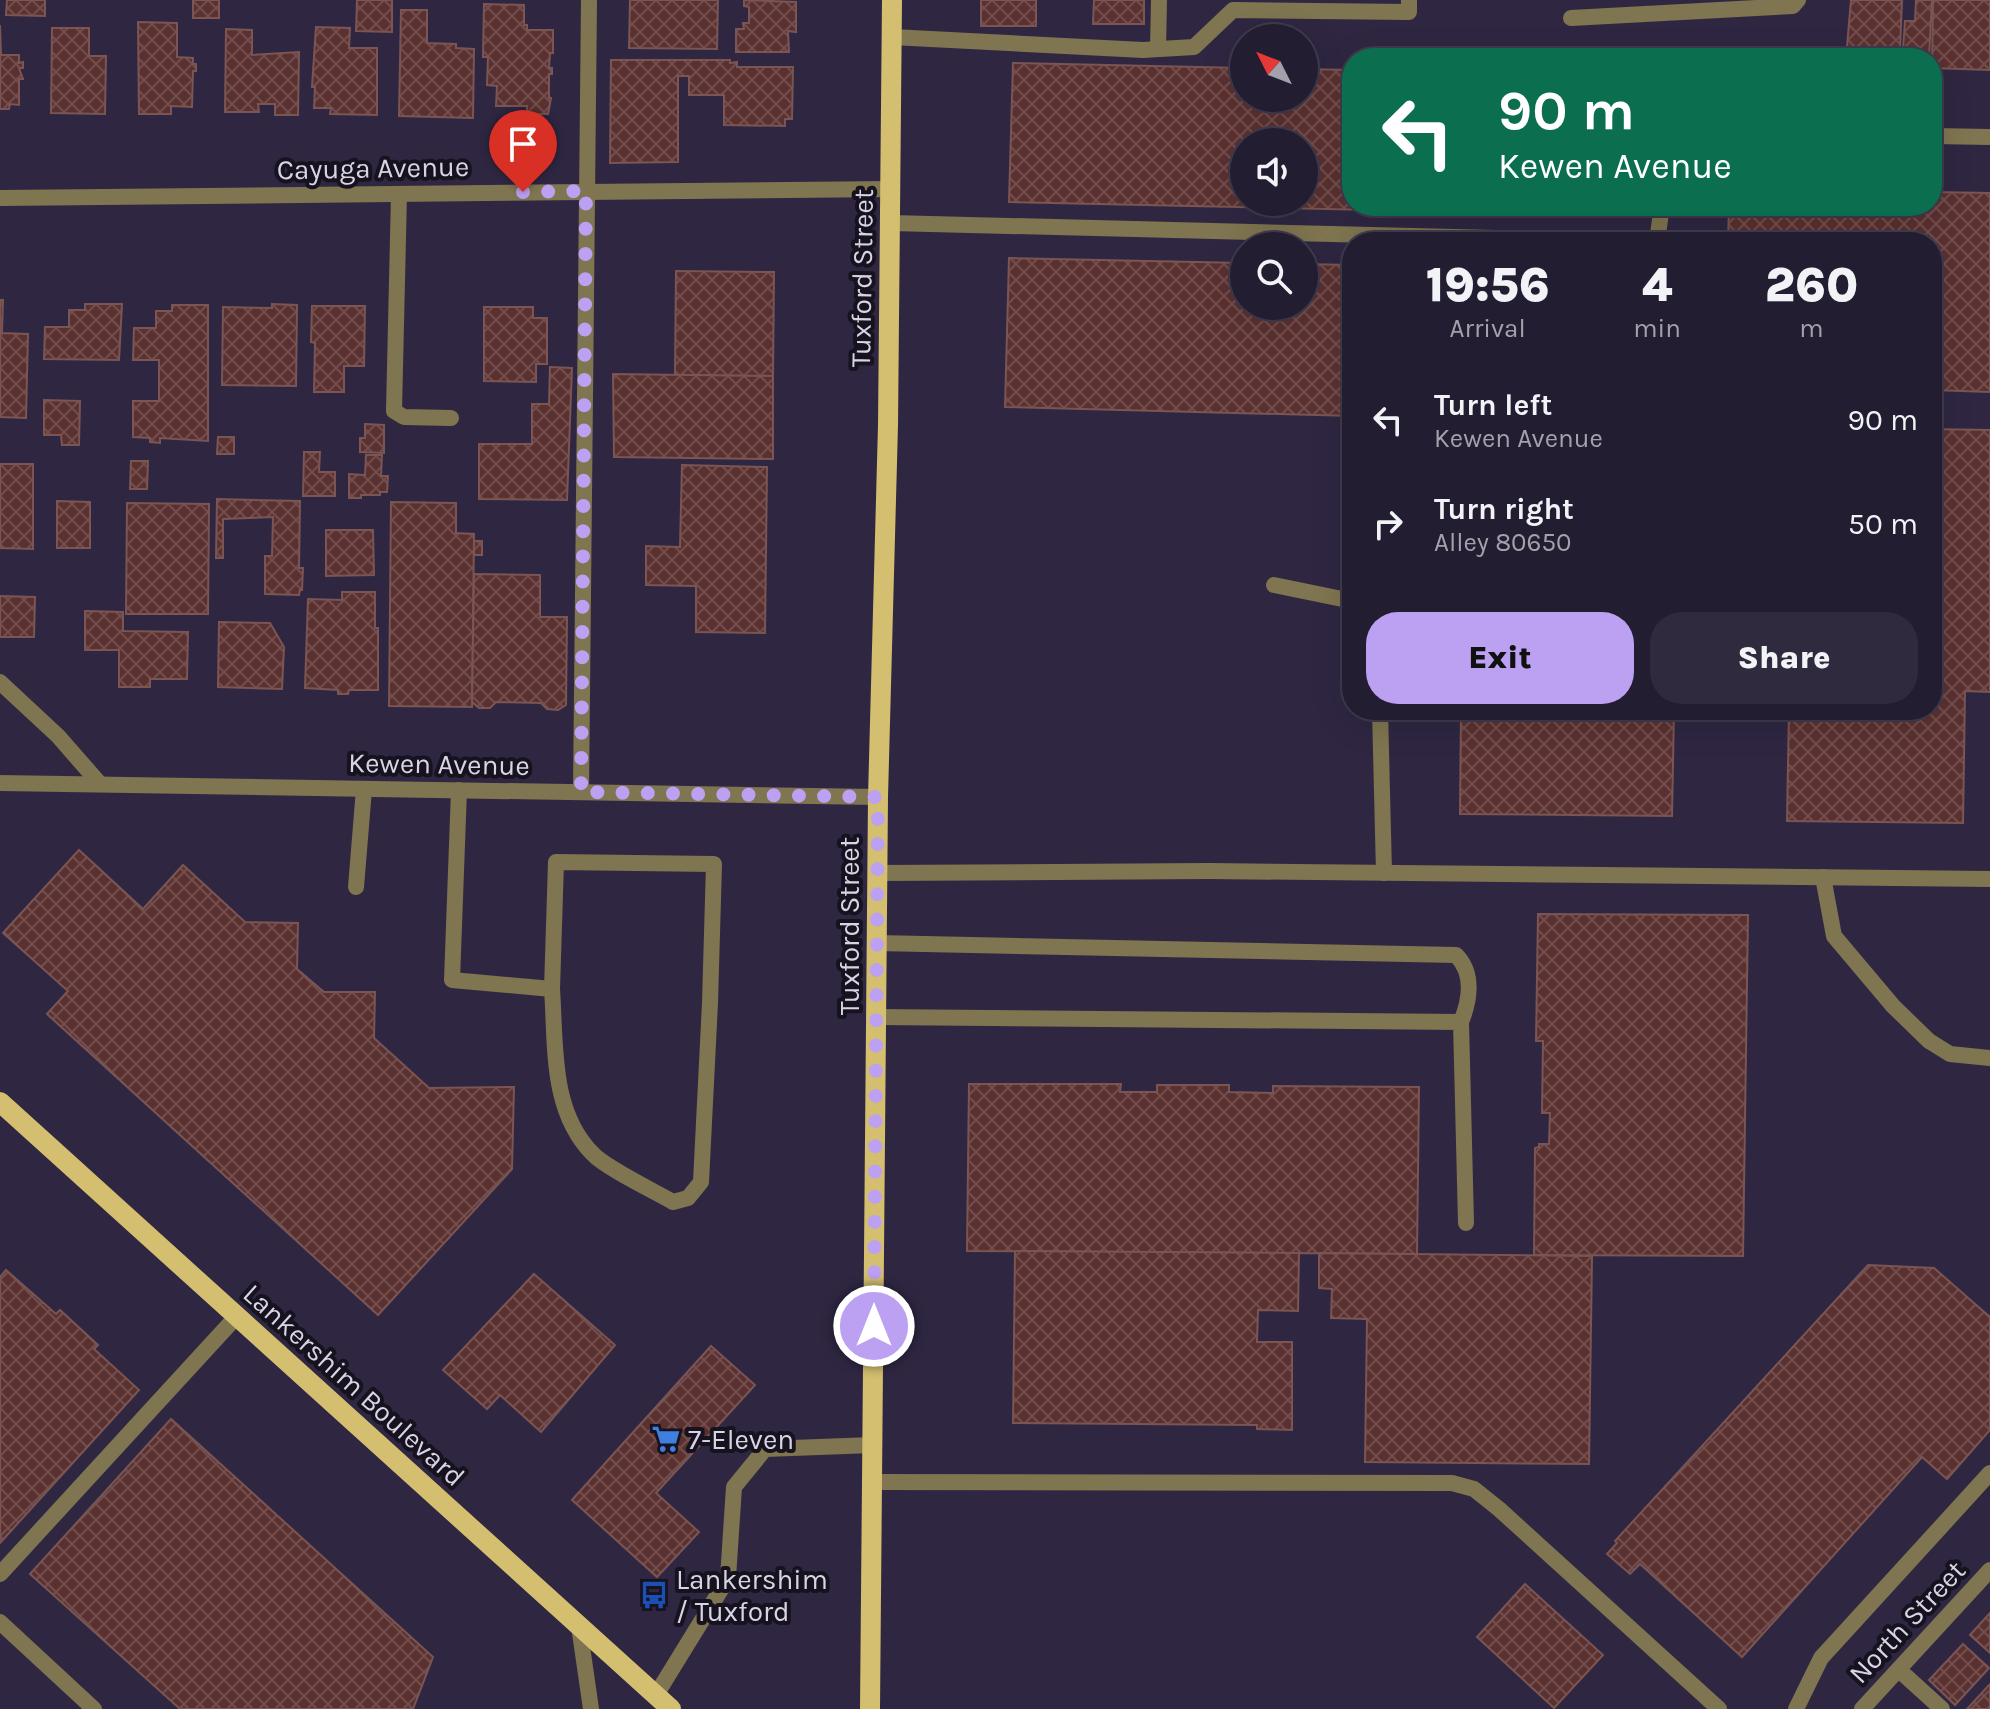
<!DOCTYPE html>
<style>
body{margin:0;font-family:Karla,sans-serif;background:#2f2a3e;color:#f1f3f6;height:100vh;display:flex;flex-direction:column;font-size:30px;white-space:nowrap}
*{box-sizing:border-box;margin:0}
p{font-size:26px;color:#a3a2ac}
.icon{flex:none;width:44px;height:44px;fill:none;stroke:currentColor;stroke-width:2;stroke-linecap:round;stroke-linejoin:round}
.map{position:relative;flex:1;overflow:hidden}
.drawer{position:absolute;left:1342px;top:232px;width:600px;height:488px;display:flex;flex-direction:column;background:#231d32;border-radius:32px;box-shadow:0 8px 32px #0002,0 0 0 2px #403b4d}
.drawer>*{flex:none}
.banner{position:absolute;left:1342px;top:48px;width:600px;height:168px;border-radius:32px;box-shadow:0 8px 32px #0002,0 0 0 2px #403b4d;background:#0b6e4f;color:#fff;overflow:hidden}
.needle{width:52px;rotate:312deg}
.controls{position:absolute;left:1230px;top:24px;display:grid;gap:16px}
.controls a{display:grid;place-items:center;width:88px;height:88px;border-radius:50%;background:#231d32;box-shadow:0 8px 32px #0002,0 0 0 2px #403b4d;font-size:40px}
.pin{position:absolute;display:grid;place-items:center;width:68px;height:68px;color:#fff;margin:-82px -34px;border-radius:50% 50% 50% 0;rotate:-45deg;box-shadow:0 0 8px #0007}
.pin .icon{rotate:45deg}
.me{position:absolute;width:88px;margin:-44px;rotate:0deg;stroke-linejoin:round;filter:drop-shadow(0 0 6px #0008)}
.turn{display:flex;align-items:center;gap:28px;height:168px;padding:0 24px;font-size:36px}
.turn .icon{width:104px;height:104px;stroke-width:2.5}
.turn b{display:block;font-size:56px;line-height:68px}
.eta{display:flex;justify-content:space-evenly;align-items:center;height:136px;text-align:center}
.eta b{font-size:48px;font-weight:800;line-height:56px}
.action{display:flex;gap:16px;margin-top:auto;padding:16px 24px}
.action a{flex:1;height:92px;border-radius:32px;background:#bca0f2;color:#111;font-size:32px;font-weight:800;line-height:92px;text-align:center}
.action a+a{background:#2f2a3e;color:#f1f3f6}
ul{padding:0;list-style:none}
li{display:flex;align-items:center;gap:24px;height:104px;padding:0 24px}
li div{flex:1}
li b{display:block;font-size:30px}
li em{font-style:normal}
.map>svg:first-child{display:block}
.building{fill:url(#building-cross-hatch);stroke:#7a5553;stroke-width:2;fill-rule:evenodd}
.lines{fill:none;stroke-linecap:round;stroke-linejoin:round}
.lane{stroke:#7f7550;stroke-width:16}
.street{stroke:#7f7550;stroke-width:16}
.primary{stroke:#d4be6f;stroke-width:20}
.route{stroke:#bca0f2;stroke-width:14;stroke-dasharray:0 25.2}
.labels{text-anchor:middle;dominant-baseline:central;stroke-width:8;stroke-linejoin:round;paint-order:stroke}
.street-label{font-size:28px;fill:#d8d4e6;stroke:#16121e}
.poi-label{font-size:28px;fill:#d8d4e6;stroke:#16121e;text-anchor:start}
</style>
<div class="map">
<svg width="1990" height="1709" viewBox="0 0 1990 1709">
<defs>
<pattern id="building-cross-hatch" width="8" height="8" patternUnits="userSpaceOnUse" patternTransform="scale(2)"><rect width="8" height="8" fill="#5b3130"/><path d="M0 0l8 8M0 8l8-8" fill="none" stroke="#724e4e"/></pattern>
</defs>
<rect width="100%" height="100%" fill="#2f2742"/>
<g class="building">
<polygon points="7,0 45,0 45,16 6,15"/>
<rect x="193" y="0" width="26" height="18"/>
<polygon points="357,0 392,0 392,32 356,31"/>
<polygon points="630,0 718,0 717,49 629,48"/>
<polygon points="744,0 796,2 796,32 788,31 789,52 736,52 736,29 744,29 743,23 749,23 749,7 744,6"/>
<rect x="981" y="0" width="55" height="26"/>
<polygon points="1094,0 1144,0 1144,24 1093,24"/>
<polygon points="1851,0 1902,0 1900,49 1903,49 1905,21 1915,21 1916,0 1932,0 1929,58 1846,58"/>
<polygon points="1933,0 1990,0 1990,70 1932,68"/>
<polygon points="484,4 524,5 524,25 527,25 527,30 553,30 553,53 550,53 549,68 552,68 552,74 549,74 549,98 551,98 548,114 527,114 527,106 496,106 497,86 487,85 488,57 483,57"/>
<polygon points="401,10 427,10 427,43 456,44 456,48 474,49 473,118 399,116"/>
<polygon points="138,22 177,23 177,57 193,58 193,64 196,64 196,71 193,71 192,107 171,106 171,114 139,114"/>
<polygon points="0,25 1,55 19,55 19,63 23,62 23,68 19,68 23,79 19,79 19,105 10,104 9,109 0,109"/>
<polygon points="316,27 350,28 349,48 377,48 377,115 330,114 331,108 314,108 315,87 312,87"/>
<polygon points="52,28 89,28 89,56 106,56 105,114 51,113"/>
<polygon points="226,29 252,30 252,55 299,52 298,115 275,115 275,104 258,104 259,112 225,112"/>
<polygon points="611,60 730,60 730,63 737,62 737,67 793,67 792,119 785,119 785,126 724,125 724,95 689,95 689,76 678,76 678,162 610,163"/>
<path d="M1013,63L1244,68V98H1304V69L1352,70V206H1414V211L1009,202ZM1244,142H1304V202H1244Z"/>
<polygon points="1932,192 1990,193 1990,392 1932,390 1932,242 1728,242 1729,206 1932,206"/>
<polygon points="1009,258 1244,263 1244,306 1304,306 1304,264 1352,265 1352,416 1005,407"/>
<polygon points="676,271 774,272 773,376 675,375"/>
<polygon points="0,300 3,300 2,333 28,334 26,418 0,417"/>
<polygon points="85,304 122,304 119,360 44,359 45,327 69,327 69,310 85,310"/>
<polygon points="272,304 297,305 296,386 222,385 223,307 272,308"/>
<polygon points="172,305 208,305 208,441 160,438 160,443 150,442 150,438 133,437 133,401 159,401 159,360 133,360 134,328 156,328 156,311 172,311"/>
<polygon points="312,306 365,306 364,366 344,366 344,392 314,392 315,343 311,342"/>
<polygon points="484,307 533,307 533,318 547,318 547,364 536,364 536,382 484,381"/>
<polygon points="550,367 572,368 567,500 479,499 479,444 532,444 532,404 549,404"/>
<polygon points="613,374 773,376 773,459 614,457"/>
<polygon points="44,400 80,401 79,445 62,445 61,435 44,435"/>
<polygon points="365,424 384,425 384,453 360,452 360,438 365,438"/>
<polygon points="1932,429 1990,430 1990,692 1965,691 1963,823 1787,821 1789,710 1932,710"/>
<polygon points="218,437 234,437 234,454 217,454"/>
<polygon points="304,452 320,452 319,472 335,472 335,496 303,496"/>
<polygon points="366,455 382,455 381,476 388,476 387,492 380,492 380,495 361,495 361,498 349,498 349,474 365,475"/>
<polygon points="131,461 148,461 147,489 130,489"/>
<polygon points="0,464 33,464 33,549 0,548"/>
<polygon points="682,465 767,467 765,633 696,632 696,586 646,585 646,546 680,547"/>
<polygon points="217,499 300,501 299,568 303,568 302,590 300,590 299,595 265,594 265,556 272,556 273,517 223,519 223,558 216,558"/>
<polygon points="57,501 90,502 90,548 57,548"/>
<polygon points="391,502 456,503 456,533 474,534 472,707 389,706"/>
<polygon points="127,503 209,504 208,614 126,614"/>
<polygon points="326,530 373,530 374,575 326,576"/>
<rect x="474" y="541" width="8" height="14"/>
<polygon points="474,574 540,575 540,617 567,617 566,705 558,710 547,709 541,703 496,702 490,708 479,708 472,702"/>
<polygon points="342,592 375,592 375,628 378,628 378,690 349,690 348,694 338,694 338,690 305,688 308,599 342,600"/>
<polygon points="0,596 35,597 34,637 0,637"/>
<polygon points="85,611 123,612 123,631 188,632 187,679 150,679 150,687 119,687 119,650 85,650"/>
<polygon points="219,622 270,623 284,647 282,689 218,687"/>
<polygon points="1461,710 1674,710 1672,816 1460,814"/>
<polygon points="79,850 143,909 183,865 245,922 298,923 297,969 324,992 375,992 374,1038 429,1088 514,1087 512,1169 378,1315 47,1014 68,991 3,933"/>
<polygon points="1538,914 1748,915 1743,1256 1534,1255 1535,1148 1539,1147 1539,1144 1549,1144 1550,1113 1542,1113 1543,1041 1536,1041"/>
<polygon points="969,1084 1121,1084 1120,1092 1157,1092 1157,1085 1229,1085 1229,1092 1273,1093 1273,1086 1419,1087 1417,1254 967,1251"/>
<polygon points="1015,1251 1299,1253 1298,1311 1258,1310 1257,1342 1292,1342 1292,1430 1257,1429 1257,1425 1013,1423"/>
<polygon points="1319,1253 1592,1256 1589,1464 1365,1462 1367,1319 1331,1318 1332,1289 1319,1288"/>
<polygon points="1868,1265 1934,1268 1990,1317 1990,1430 1947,1479 1922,1457 1742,1657 1640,1564 1630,1574 1607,1554 1617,1543 1615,1541"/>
<polygon points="6,1270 56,1314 60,1310 98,1345 94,1349 139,1390 0,1543 0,1277"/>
<polygon points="534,1274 615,1345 541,1432 500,1395 487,1409 443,1370"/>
<polygon points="711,1346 755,1385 656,1493 699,1532 657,1577 572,1500"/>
<polygon points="171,1419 433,1657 413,1709 180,1709 30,1574"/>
<polygon points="1525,1584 1603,1655 1554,1708 1477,1637"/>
<polygon points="1990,1613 1990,1653 1970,1635"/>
<polygon points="1963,1644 1989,1668 1955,1705 1929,1680"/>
<polygon points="1990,1684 1990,1709 1967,1709"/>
</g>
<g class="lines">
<g class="lane">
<polyline points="1571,18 1793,6 1798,0"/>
<polyline points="892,37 1143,50 1194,47 1233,10 1409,12 1409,0"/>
<polyline points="1158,49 1159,0"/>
<polyline points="1932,136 1990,137"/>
<polyline points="399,194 394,411 404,417 451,418"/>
<polyline points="891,223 1657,242"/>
<polyline points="1657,241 1662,206"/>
<polyline points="1274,585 1352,601"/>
<polyline points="0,682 58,736 100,784"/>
<polyline points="1380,710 1384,873"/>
<path d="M459,790L452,980L552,989C556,1045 550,1111 593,1154C606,1168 654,1191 673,1202L688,1198L701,1182L710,1003L714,864L556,862L552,989"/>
<polyline points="581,792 589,0"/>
<polyline points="877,873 1209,871 1990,879"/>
<polyline points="1823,877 1834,936 1893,1006 1929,1041 1950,1054 1990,1058"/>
<polyline points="356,887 364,789"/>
<path d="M877,943L1456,955C1474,973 1470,1000 1461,1022"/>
<polyline points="876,1017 1461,1022 1466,1223"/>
<polyline points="872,1482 1452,1483 1474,1489 1499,1509 1719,1709"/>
<polyline points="0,1574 237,1316"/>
<polyline points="0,1622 94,1709"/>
<polyline points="1899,1670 1942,1709"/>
<polyline points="656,1695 728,1578 734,1487 765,1449 873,1445"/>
<polyline points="1796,1709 1821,1658 1990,1473"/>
<polyline points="1862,1709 1990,1570"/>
</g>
<g class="street">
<polyline points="0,198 892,189"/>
<polyline points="0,783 878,797"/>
<polyline points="579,1626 591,1709"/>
</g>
<g class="primary">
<polyline points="0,1102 671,1709"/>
<polyline points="870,1709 878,797 888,425 892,0"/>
</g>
</g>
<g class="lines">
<polyline class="route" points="523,192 586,191 581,792 878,797 874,1326"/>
</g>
<defs>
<symbol id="supermarket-bare" viewBox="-9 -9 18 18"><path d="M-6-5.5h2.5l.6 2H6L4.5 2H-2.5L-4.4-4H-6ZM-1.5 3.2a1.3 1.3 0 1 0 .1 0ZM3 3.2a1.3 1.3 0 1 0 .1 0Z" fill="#3f7fe0" stroke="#16121e" stroke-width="2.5" paint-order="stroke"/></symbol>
<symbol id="bus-bare" viewBox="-9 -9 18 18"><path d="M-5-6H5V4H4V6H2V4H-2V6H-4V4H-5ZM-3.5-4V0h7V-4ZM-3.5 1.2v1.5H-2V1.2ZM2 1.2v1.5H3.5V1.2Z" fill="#1a4fb4" stroke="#16121e" stroke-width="2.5" paint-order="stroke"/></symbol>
</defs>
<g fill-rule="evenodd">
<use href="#supermarket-bare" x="646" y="1419" width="40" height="40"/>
<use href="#bus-bare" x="634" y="1575" width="40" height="40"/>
</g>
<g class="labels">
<g class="street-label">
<text transform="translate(373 168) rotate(-1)">Cayuga Avenue</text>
<text transform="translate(862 278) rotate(-89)">Tuxford Street</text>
<text transform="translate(439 764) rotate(1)">Kewen Avenue</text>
<text transform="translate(849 926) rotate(-90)">Tuxford Street</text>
<text transform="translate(354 1385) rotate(42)">Lankershim Boulevard</text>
<text transform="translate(1907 1622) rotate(-47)">North Street</text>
</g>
<g class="poi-label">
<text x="688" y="1439">7-Eleven</text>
<text x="676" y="1579">Lankershim<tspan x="676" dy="32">/ Tuxford</tspan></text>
</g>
</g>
</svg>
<div class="controls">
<a><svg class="needle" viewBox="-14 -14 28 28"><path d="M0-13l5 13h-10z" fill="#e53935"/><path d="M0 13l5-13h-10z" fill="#a3a2ac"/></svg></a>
<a><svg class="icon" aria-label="sound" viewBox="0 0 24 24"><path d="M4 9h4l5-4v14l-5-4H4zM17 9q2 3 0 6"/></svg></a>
<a><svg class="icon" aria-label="search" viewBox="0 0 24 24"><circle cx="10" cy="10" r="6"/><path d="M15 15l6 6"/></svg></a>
</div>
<div class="pin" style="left:523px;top:192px;background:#d93025"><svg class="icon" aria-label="arrive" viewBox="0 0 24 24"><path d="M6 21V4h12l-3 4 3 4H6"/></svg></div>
<svg class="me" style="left:874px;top:1326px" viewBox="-20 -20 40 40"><circle r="17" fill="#bca0f2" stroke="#fff" stroke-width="3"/><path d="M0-11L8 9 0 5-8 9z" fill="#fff"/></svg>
<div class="banner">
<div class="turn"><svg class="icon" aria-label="left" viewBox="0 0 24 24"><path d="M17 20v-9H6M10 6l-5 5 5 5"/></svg><div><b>90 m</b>Kewen Avenue</div></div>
</div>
<section class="drawer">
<div class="eta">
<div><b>19:56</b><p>Arrival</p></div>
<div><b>4</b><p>min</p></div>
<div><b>260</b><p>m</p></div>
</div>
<ul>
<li><svg class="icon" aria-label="left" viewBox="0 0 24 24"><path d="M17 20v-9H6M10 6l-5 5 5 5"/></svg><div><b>Turn left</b><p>Kewen Avenue</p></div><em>90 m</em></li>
<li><svg class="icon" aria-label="right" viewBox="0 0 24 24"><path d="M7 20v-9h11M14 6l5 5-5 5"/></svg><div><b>Turn right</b><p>Alley 80650</p></div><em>50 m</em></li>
</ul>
<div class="action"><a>Exit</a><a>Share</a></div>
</section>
</div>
